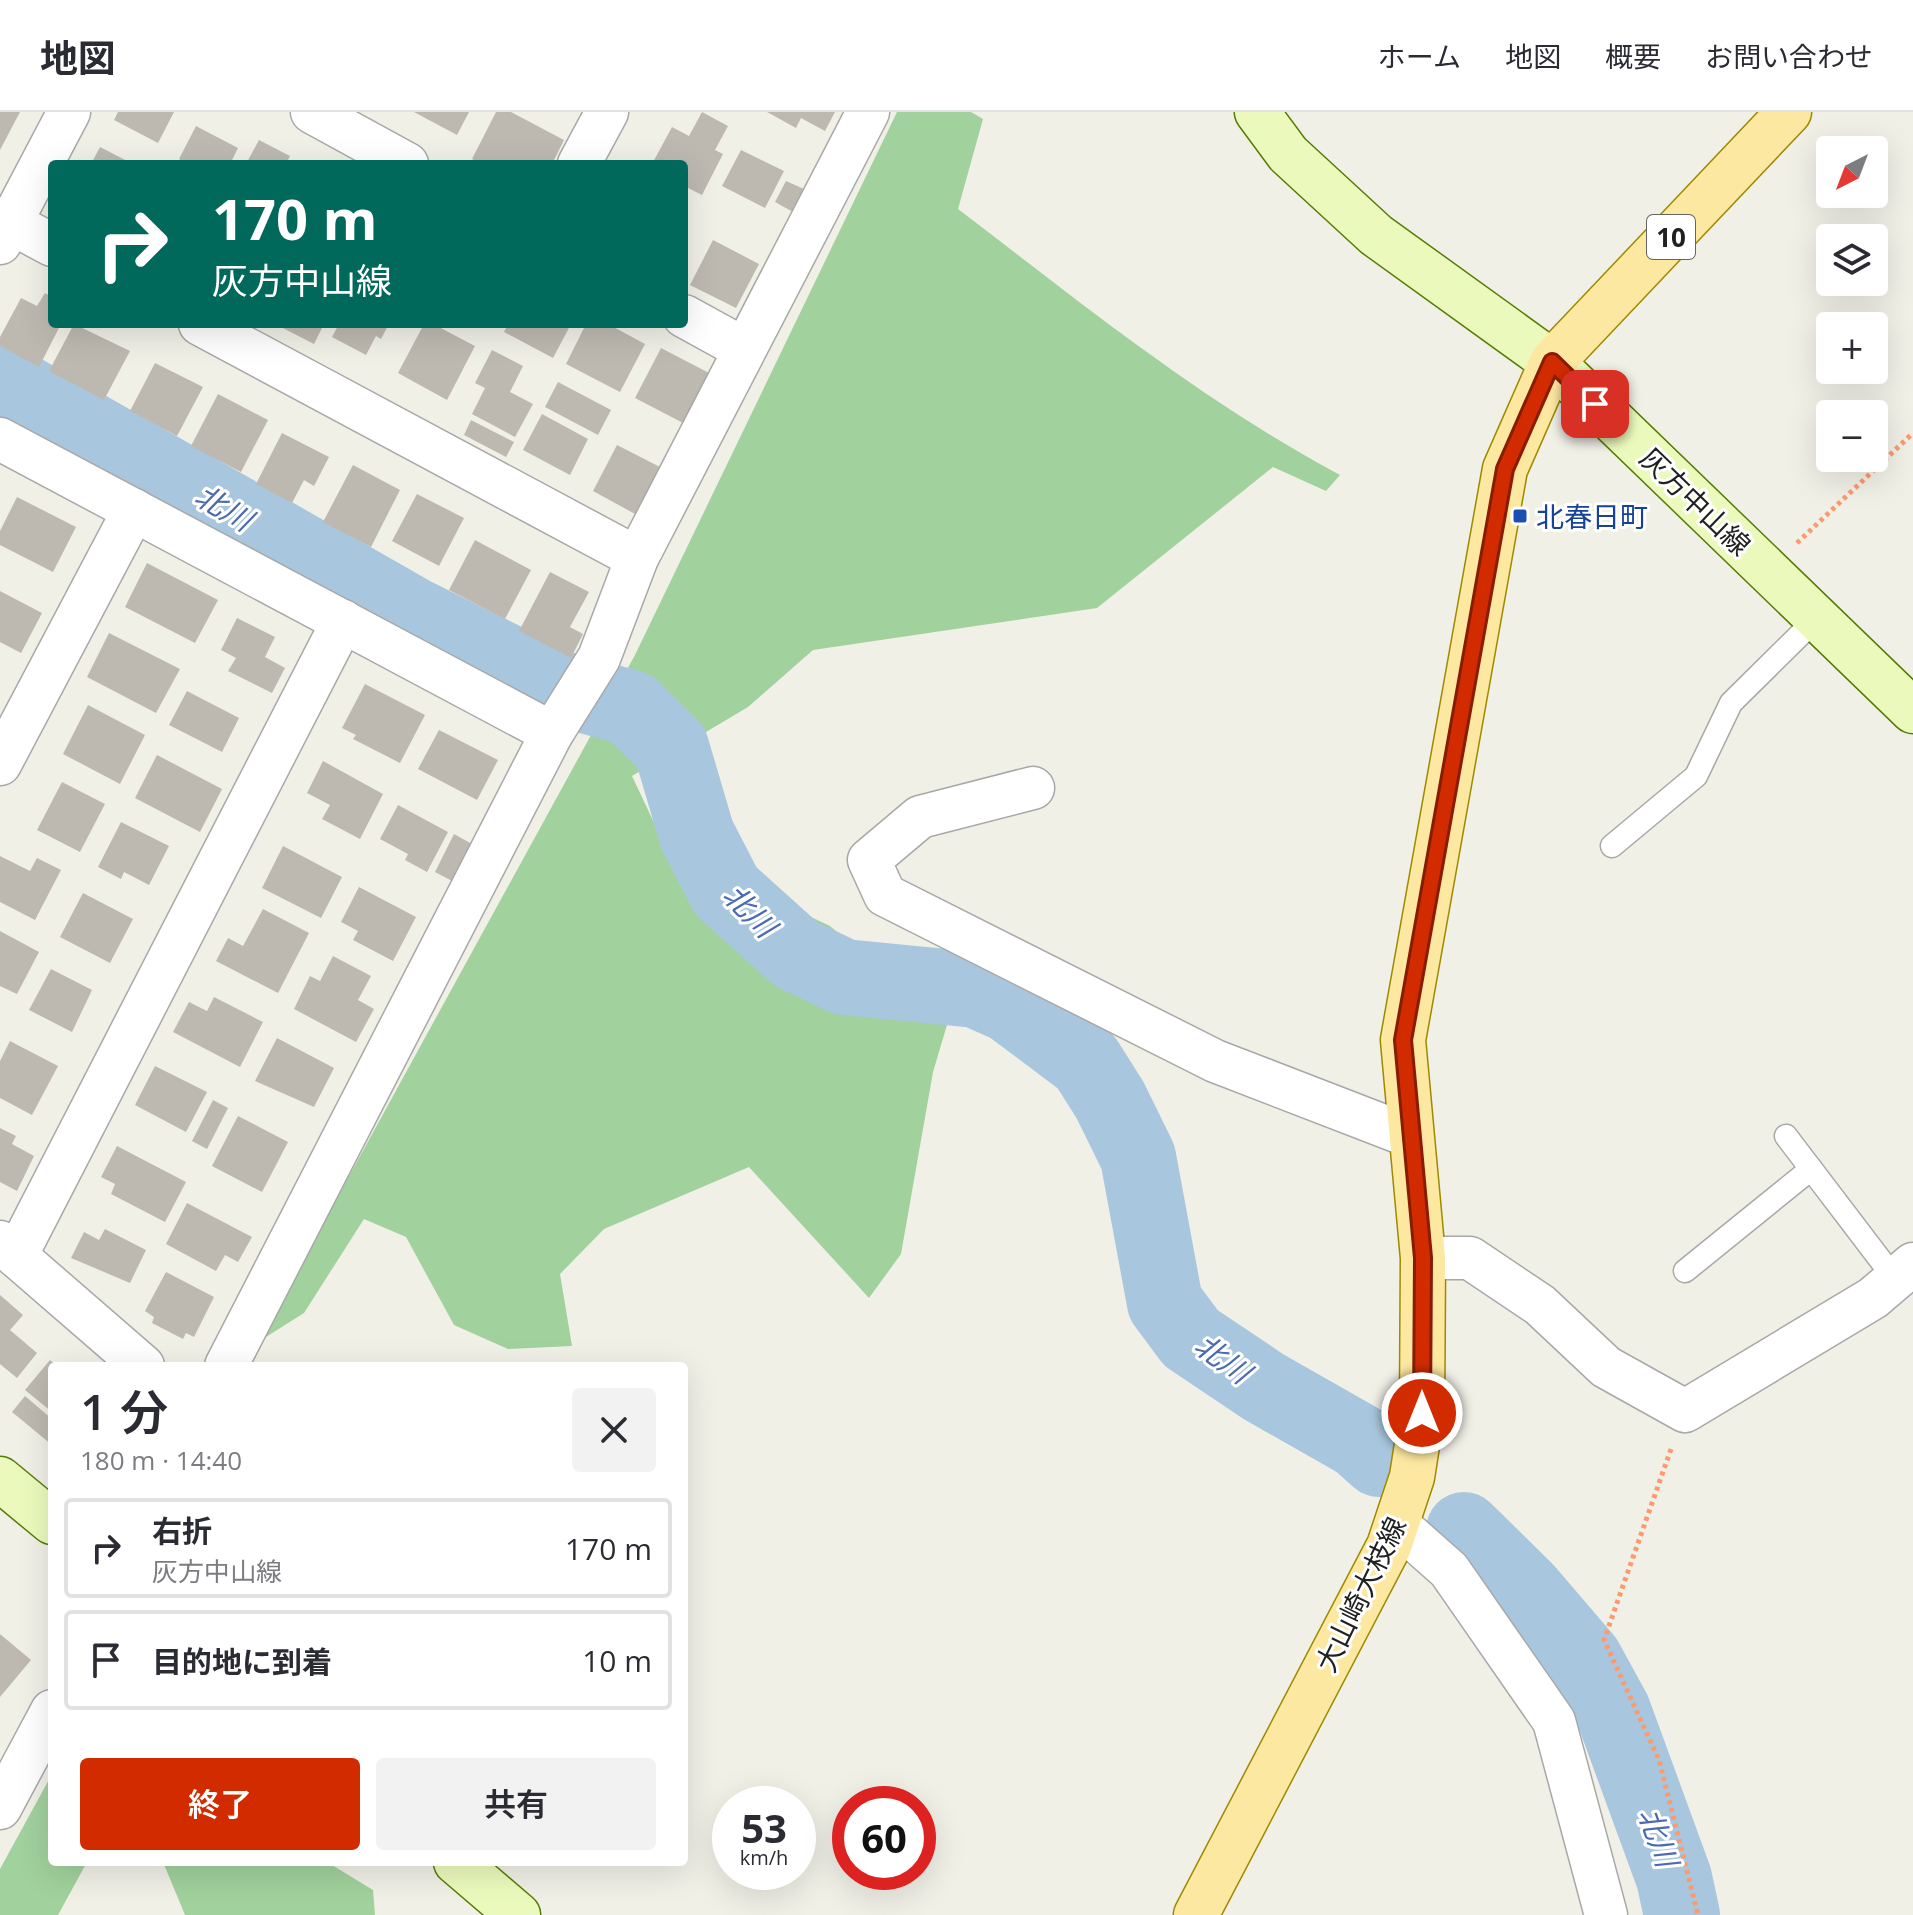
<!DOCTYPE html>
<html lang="ja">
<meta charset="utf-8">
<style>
body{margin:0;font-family:"Open Sans","Noto Sans JP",sans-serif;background:#f2f2f3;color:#2b2b33;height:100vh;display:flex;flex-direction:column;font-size:30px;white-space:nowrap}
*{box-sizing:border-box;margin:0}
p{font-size:26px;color:#7c7c81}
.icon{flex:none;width:44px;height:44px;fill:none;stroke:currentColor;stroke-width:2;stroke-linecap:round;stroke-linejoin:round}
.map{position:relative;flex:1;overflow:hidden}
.side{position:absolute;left:48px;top:1250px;width:640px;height:504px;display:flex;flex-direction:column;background:#fff;border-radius:8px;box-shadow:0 8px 32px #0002}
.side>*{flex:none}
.hud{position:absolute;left:48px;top:48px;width:640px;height:168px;border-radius:8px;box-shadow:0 8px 32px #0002;background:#00695c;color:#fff;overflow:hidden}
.needle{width:52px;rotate:222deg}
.fabs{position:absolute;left:1816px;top:24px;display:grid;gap:16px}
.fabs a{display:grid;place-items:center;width:72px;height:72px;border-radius:8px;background:#fff;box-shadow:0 8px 32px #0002;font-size:40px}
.speed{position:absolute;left:712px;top:1674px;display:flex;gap:16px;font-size:40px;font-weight:700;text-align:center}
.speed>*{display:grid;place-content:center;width:104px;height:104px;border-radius:50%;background:#fff;box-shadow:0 8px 32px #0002;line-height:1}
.speed small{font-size:20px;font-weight:400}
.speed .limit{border:12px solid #d22;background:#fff;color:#111}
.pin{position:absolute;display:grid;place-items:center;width:68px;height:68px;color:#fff;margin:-34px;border-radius:16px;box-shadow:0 4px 12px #0006}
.me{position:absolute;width:88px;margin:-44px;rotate:0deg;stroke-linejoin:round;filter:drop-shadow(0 0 6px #0008)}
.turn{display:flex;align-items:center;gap:28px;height:168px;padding:0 32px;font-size:36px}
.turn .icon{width:104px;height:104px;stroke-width:2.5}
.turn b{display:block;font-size:56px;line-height:68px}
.round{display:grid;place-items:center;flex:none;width:84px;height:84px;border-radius:8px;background:#f2f2f3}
.summary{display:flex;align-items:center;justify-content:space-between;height:136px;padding:0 32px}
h1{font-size:48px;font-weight:600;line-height:60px}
.action{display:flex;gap:16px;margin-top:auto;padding:16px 32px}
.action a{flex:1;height:92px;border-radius:8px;background:#d22b00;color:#fff;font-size:32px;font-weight:600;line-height:92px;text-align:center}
.action a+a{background:#f2f2f3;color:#2b2b33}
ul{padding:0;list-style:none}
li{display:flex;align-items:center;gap:24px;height:100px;margin:0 16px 12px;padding:0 16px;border:4px solid #e1e1e2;border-radius:8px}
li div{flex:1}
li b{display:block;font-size:30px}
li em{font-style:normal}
header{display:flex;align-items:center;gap:48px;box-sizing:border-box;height:112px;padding:0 40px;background:#fff;border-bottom:2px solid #e1e1e2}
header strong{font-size:38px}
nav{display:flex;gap:44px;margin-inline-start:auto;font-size:28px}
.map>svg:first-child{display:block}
.forest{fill:#a1d19c}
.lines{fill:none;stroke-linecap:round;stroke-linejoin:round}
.river{stroke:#a8c7df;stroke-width:76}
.building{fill:#beb9b0}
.lane-casing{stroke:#a8a8a8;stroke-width:25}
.street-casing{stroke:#a8a8a8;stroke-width:45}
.secondary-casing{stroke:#567c04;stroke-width:47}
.primary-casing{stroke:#9e8a00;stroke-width:47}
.path{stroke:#fb9a6e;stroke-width:5;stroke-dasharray:4 4;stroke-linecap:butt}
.lane{stroke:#fff;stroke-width:22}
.street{stroke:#fff;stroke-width:42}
.secondary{stroke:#ebfabc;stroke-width:44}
.primary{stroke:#fde8a1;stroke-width:44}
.route-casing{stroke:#881c00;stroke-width:20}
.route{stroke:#d22b00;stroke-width:14}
.transit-dot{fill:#1a4fb4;stroke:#fff;stroke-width:3}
.labels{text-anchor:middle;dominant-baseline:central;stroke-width:6;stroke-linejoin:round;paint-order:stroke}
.shield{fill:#fff;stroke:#646464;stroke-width:2}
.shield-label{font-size:26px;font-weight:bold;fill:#212121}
.street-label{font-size:28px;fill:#212121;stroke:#fff}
.transit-label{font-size:28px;fill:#164399;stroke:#fff;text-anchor:start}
.water-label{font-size:30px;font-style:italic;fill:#4b6ab3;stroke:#fff}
</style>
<header>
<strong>地図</strong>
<nav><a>ホーム</a><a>地図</a><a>概要</a><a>お問い合わせ</a></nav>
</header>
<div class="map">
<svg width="1913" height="1803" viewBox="0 0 1913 1803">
<rect width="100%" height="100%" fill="#f1f0e7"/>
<g class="forest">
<path d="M897,0H971L983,7L958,97C1084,193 1200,288 1340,363L1326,379L1273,355L1097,496L813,538L748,595L632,664L666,736L830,814L947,913L933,960L901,1142L869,1186L749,1055L604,1117L560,1162L572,1234L508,1237L454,1213L406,1125L364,1107L304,1201L258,1230L635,543Z"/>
<polygon points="52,1662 52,1750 87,1750 58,1803 0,1803 0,1757"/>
<polygon points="163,1750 327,1750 373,1778 375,1803 185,1803"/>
</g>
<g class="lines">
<g class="river">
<polyline points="0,267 413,503 559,576 631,596 671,635 697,723 726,779 796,842 844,865 976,878 1010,893 1086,950 1110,988 1138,1045 1165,1191 1191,1226 1264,1275 1359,1329 1379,1347"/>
<polyline points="1464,1418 1525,1478 1585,1548 1613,1599 1674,1766 1682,1803"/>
</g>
</g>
<g class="building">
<polygon points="0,0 20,0 0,38"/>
<polygon points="118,0 174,0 158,31 114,8"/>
<polygon points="414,0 469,0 457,23"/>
<polygon points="496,0 511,0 564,28 552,52 482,52 472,47"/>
<polygon points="702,0 728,14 715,38 723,42 702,83 684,74 684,52 652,52 672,15 689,24"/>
<polygon points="767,0 835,0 825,19 801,6 796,16"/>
<polygon points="196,14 238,36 230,52 189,52 179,47"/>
<polygon points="259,28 290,44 286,52 246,52"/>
<polygon points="100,35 133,52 91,52"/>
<polygon points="741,38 784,59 765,96 722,74"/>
<polygon points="786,69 804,77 793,100 775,90"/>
<polygon points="713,128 759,152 736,196 690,173"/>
<polygon points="45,181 52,185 52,212 61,212 39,255 0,234 0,225 21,186 37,194"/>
<polygon points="74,212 130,239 104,288 49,259"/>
<polygon points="275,212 324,212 314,232"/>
<polygon points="339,212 389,212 381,227 376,224 366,243 332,225"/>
<polygon points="424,212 433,212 475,234 447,288 398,261"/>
<polygon points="508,212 571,212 553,246 504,220"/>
<polygon points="586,212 608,212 645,232 620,280 566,252"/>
<polygon points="661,236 711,262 685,312 635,286"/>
<polygon points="492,238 523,254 510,280 533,292 515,325 472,302 485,276 475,271"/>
<polygon points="155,251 203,275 177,324 130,299"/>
<polygon points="558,270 611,298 598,323 545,295"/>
<polygon points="218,282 268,308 241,360 191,334"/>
<polygon points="542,302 588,327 570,363 523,338"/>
<polygon points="471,308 514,330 506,345 464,323"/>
<polygon points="282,321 329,345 314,374 304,368 292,391 256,372"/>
<polygon points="617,333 660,355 635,402 593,379"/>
<polygon points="353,353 400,378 371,435 323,410"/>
<polygon points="417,382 464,406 439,454 392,429"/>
<polygon points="17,385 76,415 53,460 0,433 0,419"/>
<polygon points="475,428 531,458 505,507 449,478"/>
<polygon points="147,451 218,488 195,531 125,495"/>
<polygon points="550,460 589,480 570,515 583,522 571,546 519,519"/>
<polygon points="0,479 42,501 21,541 0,530"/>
<polygon points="237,506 275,525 265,545 285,556 272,581 228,559 236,546 221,538"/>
<polygon points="109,521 180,557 156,601 87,565"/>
<polygon points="365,572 425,603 400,651 353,627 356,623 342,616"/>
<polygon points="187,579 239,606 222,640 169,613"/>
<polygon points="88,593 145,623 120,672 63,642"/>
<polygon points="439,618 498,648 477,688 418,657"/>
<polygon points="157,643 222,677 200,720 135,686"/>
<polygon points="323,649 383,682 360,727 322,707 330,693 307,681"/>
<polygon points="62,670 105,692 80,740 37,718"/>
<polygon points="398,693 448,720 427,760 405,748 408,742 380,727"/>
<polygon points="121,710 169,734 149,773 124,760 121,767 98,755"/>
<polygon points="454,722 472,732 452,769 435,760"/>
<polygon points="283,734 342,765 321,806 262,776"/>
<polygon points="0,744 30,759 37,746 61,758 35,808 0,790"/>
<polygon points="359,775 416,805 393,849 353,828 358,819 341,810"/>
<polygon points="83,781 133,807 110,851 60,825"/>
<polygon points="263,797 309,821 278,881 216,849 228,826 243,834"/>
<polygon points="0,819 39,840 17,882 0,874"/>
<polygon points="333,844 371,864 358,888 374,897 356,930 294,897 310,864 320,869"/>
<polygon points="51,857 92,878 72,920 29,898"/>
<polygon points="214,885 263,910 240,955 173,920 189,890 207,899"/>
<polygon points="277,926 334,956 314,995 255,969"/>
<polygon points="10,929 58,954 32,1003 0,986 0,949"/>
<polygon points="155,954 207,980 186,1020 135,993"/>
<polygon points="213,988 228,996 207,1037 192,1029"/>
<polygon points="238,1004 288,1030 262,1080 212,1054"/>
<polygon points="0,1016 16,1024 12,1032 34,1044 17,1079 0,1070"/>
<polygon points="117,1034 186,1070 165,1110 111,1082 115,1072 101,1065"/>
<polygon points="187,1091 252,1125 238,1150 225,1143 216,1159 166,1132"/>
<polygon points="105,1117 146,1138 130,1171 71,1146 84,1120 99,1128"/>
<polygon points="166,1160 214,1185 194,1225 186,1221 183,1227 152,1211 154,1205 145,1199"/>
<polygon points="0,1183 23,1203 10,1218 37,1241 17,1266 0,1252"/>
<polygon points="50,1248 57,1254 52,1254 52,1300 25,1278"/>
<polygon points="25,1284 52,1307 52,1333 12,1300"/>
<polygon points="0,1522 31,1548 0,1585"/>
</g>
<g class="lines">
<defs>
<g id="lane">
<polyline points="1612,734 1696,664 1731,591 1817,506"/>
<polyline points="1786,1024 1895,1167"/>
<polyline points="1685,1159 1811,1057"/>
</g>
<g id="street">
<polyline points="312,0 407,52"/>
<polyline points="579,52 607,0"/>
<polyline points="11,111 52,133"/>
<polyline points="0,131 69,0"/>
<polyline points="684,204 744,237"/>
<polyline points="200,212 637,446"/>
<polyline points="0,327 552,621"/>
<polyline points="0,652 134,398"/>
<polyline points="1033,676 920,705 869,748 885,783 1215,949 1412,1025"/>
<polyline points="0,1130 143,1254"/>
<polyline points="16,1144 343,509"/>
<polyline points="1423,1146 1470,1146 1540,1193 1606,1255 1685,1299 1873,1186 1913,1152"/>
<polyline points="226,1254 552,621 599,546 637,446 868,0"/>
<polyline points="1397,1412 1449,1458 1554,1609 1606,1803"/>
<polyline points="0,1696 52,1599"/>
</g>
<g id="secondary">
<polyline points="1257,0 1288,42 1376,123 1552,250 1913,599"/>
<polyline points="0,1367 52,1410"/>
<polyline points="456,1750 518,1803"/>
</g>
<polyline id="primary" points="1196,1803 1389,1434 1412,1365 1422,1301 1423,1146 1403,928 1505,357 1552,250 1789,0"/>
</defs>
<use href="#lane" class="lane-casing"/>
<use href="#street" class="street-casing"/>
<use href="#secondary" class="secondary-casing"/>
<use href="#primary" class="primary-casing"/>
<g class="path">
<polyline points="1797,431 1913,321"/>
<polyline points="1671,1337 1604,1528 1659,1648 1698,1803"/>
</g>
<use href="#lane" class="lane"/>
<use href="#street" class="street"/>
<use href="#secondary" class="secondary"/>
<use href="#primary" class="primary"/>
</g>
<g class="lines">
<defs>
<polyline id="route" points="1422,1301 1423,1146 1403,928 1505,357 1552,250 1595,292"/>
</defs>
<use href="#route" class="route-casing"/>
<use href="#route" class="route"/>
</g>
<rect class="transit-dot" x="1512" y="396" width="16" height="16" rx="4"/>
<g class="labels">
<rect class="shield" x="1647" y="103" width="48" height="44" rx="6"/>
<g class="shield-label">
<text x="1671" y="125">10</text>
</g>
<g class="street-label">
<text transform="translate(1696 389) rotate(44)">灰方中山線</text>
<text transform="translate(1360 1482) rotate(-64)">大山崎大枝線</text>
</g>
<g class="transit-label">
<text x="1536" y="404">北春日町</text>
</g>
<g class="water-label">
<text transform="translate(224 395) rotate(30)">北川</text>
<text transform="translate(750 798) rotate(45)">北川</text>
<text transform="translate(1223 1246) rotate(36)">北川</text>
<text transform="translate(1659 1725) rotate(70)">北川</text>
</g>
</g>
</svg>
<div class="fabs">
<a><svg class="needle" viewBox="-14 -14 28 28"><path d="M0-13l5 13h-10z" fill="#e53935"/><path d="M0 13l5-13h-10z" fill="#7c7c81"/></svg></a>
<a><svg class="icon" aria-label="layers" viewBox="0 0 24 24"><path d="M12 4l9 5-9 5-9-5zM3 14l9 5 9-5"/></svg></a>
<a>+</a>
<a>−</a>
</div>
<div class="speed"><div>53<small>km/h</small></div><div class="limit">60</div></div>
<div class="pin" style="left:1595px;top:292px;background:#d93025"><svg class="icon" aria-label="arrive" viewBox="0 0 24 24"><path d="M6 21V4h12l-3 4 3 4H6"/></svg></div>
<svg class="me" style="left:1422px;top:1301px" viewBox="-20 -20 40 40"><circle r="17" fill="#d22b00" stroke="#fff" stroke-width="3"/><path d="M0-11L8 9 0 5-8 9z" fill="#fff"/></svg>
<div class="hud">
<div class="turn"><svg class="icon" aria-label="right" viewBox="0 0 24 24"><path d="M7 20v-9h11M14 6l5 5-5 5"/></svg><div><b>170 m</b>灰方中山線</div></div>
</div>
<section class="side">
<div class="summary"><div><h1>1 分</h1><p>180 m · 14:40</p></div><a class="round"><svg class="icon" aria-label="close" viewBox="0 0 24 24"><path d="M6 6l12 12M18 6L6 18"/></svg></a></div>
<ul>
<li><svg class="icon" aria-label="right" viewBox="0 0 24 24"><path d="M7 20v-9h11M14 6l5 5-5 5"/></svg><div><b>右折</b><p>灰方中山線</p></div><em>170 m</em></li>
<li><svg class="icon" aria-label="arrive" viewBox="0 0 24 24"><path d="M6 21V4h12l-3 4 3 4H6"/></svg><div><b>目的地に到着</b></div><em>10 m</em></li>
</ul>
<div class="action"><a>終了</a><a>共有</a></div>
</section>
</div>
